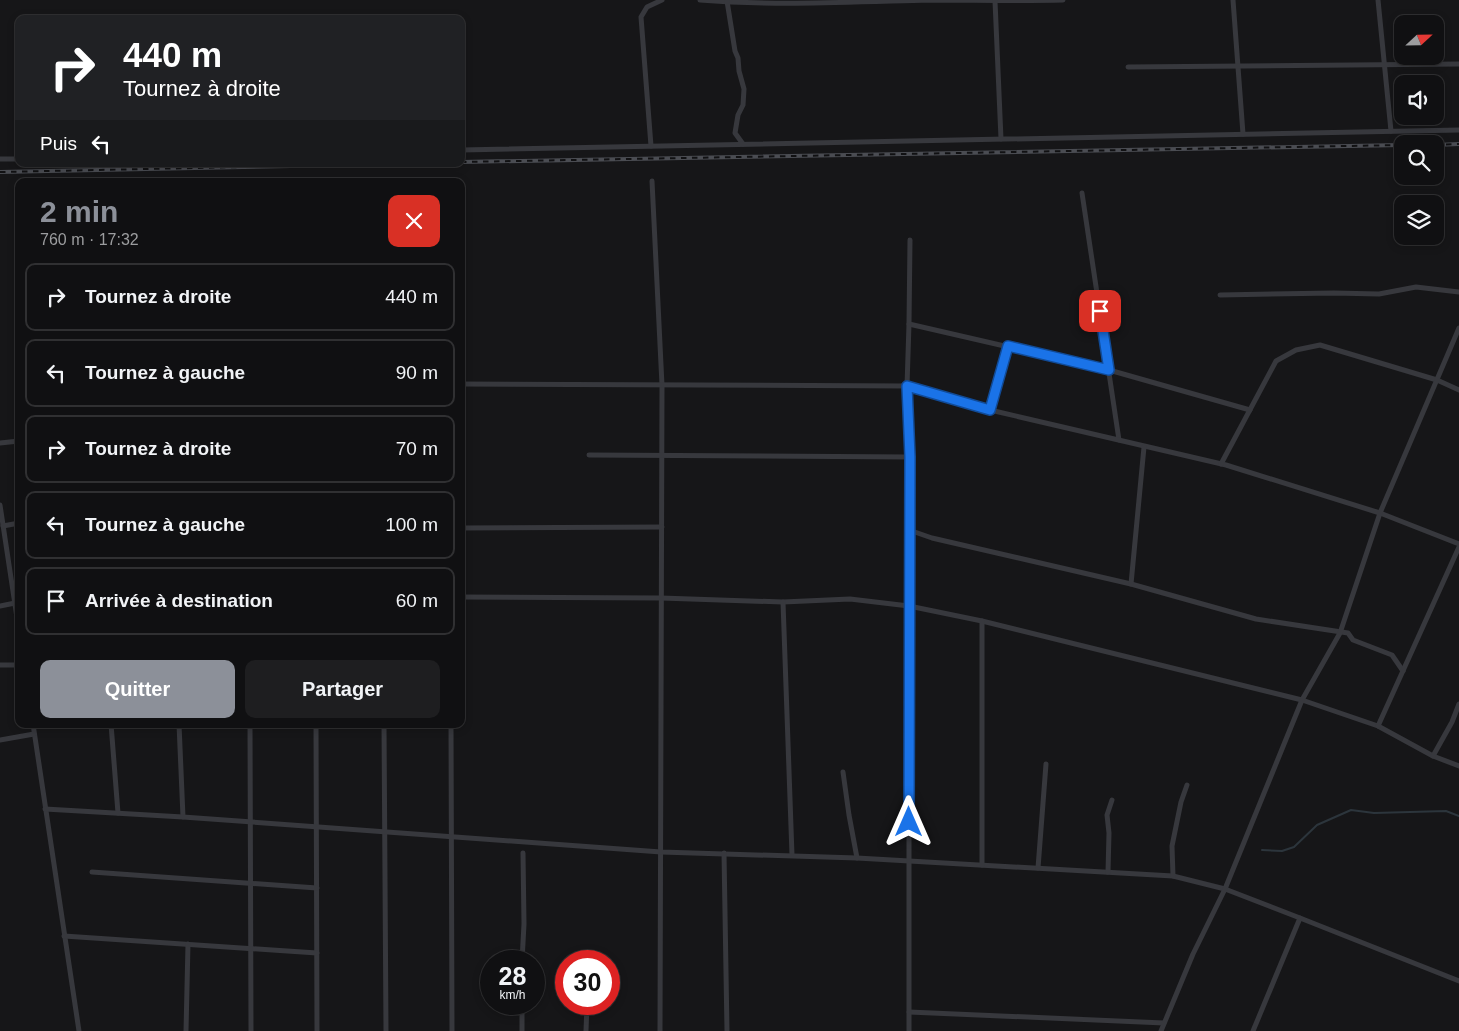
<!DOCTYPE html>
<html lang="fr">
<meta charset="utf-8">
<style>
body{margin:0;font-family:Helvetica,sans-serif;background:#1e1e20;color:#f1f3f6;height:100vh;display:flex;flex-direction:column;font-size:19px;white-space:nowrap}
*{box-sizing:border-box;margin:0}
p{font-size:16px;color:#9c9d9f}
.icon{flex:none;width:28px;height:28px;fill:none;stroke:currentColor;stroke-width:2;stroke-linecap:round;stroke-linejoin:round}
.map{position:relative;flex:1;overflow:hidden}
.drawer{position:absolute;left:15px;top:178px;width:450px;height:550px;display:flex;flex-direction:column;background:#101012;border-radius:10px;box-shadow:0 2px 8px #0003,0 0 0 1px #303032}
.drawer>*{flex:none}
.hud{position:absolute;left:15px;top:15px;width:450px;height:152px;border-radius:10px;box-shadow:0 2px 8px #0003,0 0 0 1px #303032;background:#202124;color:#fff;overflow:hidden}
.needle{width:32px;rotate:68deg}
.controls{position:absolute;left:1394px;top:15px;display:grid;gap:10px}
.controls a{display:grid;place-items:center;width:50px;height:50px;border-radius:10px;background:#101012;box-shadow:0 2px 8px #0003,0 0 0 1px #303032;font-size:25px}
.speed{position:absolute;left:480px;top:950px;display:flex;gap:10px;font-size:25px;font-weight:700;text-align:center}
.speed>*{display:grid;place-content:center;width:65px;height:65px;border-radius:50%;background:#101012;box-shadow:0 2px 8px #0003,0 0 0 1px #303032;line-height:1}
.speed small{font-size:12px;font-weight:400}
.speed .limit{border:8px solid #d22;background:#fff;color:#111}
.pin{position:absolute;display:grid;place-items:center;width:42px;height:42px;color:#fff;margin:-21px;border-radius:10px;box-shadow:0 2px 8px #0006}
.me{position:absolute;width:55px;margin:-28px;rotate:0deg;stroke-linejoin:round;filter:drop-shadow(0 0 4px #0008)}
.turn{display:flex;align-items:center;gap:18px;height:105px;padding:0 25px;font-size:22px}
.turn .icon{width:65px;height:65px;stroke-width:2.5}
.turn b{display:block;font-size:35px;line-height:42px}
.then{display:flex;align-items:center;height:48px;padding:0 25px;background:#0003;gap:10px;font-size:19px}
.round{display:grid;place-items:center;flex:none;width:52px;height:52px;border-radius:10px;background:#1e1e20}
.head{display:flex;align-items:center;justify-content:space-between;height:85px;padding:0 25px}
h1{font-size:30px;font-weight:800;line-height:38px;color:#8c9099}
.action{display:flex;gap:10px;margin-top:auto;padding:10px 25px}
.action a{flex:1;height:58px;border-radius:10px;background:#8c9099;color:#fff;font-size:20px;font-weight:800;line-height:58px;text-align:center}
.action a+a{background:#1e1e20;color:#f1f3f6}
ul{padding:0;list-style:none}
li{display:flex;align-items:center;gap:15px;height:68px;margin:0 10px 8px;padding:0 15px;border:2px solid #303032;border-radius:10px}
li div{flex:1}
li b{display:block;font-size:19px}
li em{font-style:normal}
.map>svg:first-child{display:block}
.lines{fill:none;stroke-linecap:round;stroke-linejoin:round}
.stream{stroke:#2c353c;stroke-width:2}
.street{stroke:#37383d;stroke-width:5}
.rail-casing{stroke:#4a4c52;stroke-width:4}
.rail{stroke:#111113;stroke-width:2;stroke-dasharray:5.5;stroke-linecap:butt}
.route-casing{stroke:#114b97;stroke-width:12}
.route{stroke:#1a73e8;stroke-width:9}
</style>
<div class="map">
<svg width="1459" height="1031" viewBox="0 0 1459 1031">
<rect width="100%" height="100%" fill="#161618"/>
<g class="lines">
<polyline class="stream" points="1262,850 1282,851 1294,847 1317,825 1351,810 1374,813 1446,811 1459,816"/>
<g class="street">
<path d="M700,0C776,6 853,2 929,0C974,0 1019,1 1063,0"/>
<polyline points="1233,0 1243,134"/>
<polyline points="1378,0 1391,131"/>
<polyline points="727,1 735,51 738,58 739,71 744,89 743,105 738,115 735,133 743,144"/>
<polyline points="995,1 1001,139"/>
<polyline points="1128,67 1459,64"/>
<polyline points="651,146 641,17 647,7 662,0"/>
<polyline points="461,150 1459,130"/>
<polyline points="0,159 19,159"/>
<polyline points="652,181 662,385 660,1031"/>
<polyline points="1082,193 1119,440"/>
<polyline points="1220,295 1334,293 1379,294 1416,287 1459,292"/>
<polyline points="909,324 1109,370 1250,410"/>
<polyline points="461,384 907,386 990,410 1226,465 1380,513 1459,544"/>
<polyline points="990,410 1008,347"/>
<polyline points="0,443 19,441"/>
<polyline points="589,455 909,457"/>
<polyline points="1221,464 1276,361 1296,350 1320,345 1437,380 1459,390"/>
<polyline points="0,505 19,631"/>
<polyline points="3,526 19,523"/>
<polyline points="461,528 662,527"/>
<polyline points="909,530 932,538 1131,584 1256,619 1348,633 1353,640 1392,655 1403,671"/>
<polyline points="1131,584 1144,447"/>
<polyline points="461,597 661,598 783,602 850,599 909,606 982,621 1302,700 1378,726 1433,756 1459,766"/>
<polyline points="783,602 792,855"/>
<polyline points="0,606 15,603"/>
<polyline points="0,665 19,665"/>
<polyline points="33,724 79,1031"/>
<polyline points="111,724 118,813"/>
<polyline points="179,724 183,817"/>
<polyline points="250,724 251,1031"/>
<polyline points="316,724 317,1031"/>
<polyline points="384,724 386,1031"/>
<polyline points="451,724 452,1031"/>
<polyline points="1378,726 1459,547"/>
<polyline points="0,740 34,734"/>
<polyline points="1433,756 1452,722 1459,704"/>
<polyline points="843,772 849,815 857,858"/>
<polyline points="45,809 183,817 661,852 857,858 1173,876 1225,889 1300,918 1253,1031"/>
<polyline points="724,853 727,1031"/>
<polyline points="982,865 982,621"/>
<polyline points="1038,868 1046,764"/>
<polyline points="92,872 317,888"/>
<polyline points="1108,872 1109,833 1107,815 1112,800"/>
<polyline points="1173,876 1172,846 1181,802 1187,785"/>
<polyline points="1300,918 1459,981"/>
<polyline points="64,936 317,953"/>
<polyline points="522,961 524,924 523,853"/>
<polyline points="589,961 589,955"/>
<polyline points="522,1004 522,1031"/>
<polyline points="909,1012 1164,1023"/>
<polyline points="186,1031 188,944"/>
<polyline points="586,1031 587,1004"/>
<polyline points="909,1031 909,457 907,386 909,324 910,240"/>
<polyline points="1161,1031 1193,954 1225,889 1302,700 1340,633 1380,513 1459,328"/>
</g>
<defs>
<g id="rail">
<polyline points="1435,145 1459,144"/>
<polyline points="461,162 1402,145"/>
<polyline points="0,172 389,164"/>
</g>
</defs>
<use href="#rail" class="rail-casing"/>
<use href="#rail" class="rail"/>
</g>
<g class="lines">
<defs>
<polyline id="route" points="909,822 910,457 907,386 990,410 1008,346 1109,370 1100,311"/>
</defs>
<use href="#route" class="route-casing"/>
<use href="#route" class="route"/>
</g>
</svg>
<div class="controls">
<a><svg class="needle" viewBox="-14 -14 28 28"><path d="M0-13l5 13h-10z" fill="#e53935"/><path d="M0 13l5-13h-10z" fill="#9c9d9f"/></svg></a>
<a><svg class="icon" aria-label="sound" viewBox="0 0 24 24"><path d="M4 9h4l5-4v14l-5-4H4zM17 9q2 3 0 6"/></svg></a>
<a><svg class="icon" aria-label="search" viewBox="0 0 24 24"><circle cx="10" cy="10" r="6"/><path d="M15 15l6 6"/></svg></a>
<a><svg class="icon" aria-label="layers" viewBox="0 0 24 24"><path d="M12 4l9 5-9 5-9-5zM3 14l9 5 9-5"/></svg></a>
</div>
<div class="speed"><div>28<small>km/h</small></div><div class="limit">30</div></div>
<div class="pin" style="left:1100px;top:311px;background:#d93025"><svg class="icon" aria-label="arrive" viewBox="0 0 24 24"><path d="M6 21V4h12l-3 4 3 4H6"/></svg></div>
<svg class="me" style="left:909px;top:822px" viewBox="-20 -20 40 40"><path d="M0-17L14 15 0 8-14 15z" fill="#1a73e8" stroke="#fff" stroke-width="4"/></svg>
<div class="hud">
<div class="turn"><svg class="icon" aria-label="right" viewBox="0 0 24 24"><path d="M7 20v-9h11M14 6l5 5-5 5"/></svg><div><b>440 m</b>Tournez à droite</div></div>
<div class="then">Puis<svg class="icon" aria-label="left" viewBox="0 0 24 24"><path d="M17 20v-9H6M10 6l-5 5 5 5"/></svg></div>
</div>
<section class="drawer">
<div class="head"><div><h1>2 min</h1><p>760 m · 17:32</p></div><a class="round" style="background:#d93025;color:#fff"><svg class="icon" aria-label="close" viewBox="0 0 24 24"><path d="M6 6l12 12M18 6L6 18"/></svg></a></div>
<ul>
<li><svg class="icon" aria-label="right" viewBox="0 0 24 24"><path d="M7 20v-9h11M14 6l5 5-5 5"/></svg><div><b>Tournez à droite</b></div><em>440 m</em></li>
<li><svg class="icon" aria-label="left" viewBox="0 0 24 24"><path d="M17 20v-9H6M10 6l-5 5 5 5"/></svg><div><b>Tournez à gauche</b></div><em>90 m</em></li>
<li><svg class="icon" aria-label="right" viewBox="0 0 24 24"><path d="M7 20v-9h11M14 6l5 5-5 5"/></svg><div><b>Tournez à droite</b></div><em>70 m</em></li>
<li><svg class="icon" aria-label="left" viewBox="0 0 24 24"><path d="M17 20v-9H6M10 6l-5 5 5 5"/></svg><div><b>Tournez à gauche</b></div><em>100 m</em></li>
<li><svg class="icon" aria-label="arrive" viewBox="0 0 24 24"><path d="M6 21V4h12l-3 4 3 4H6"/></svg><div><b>Arrivée à destination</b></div><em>60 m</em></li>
</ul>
<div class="action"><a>Quitter</a><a>Partager</a></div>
</section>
</div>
